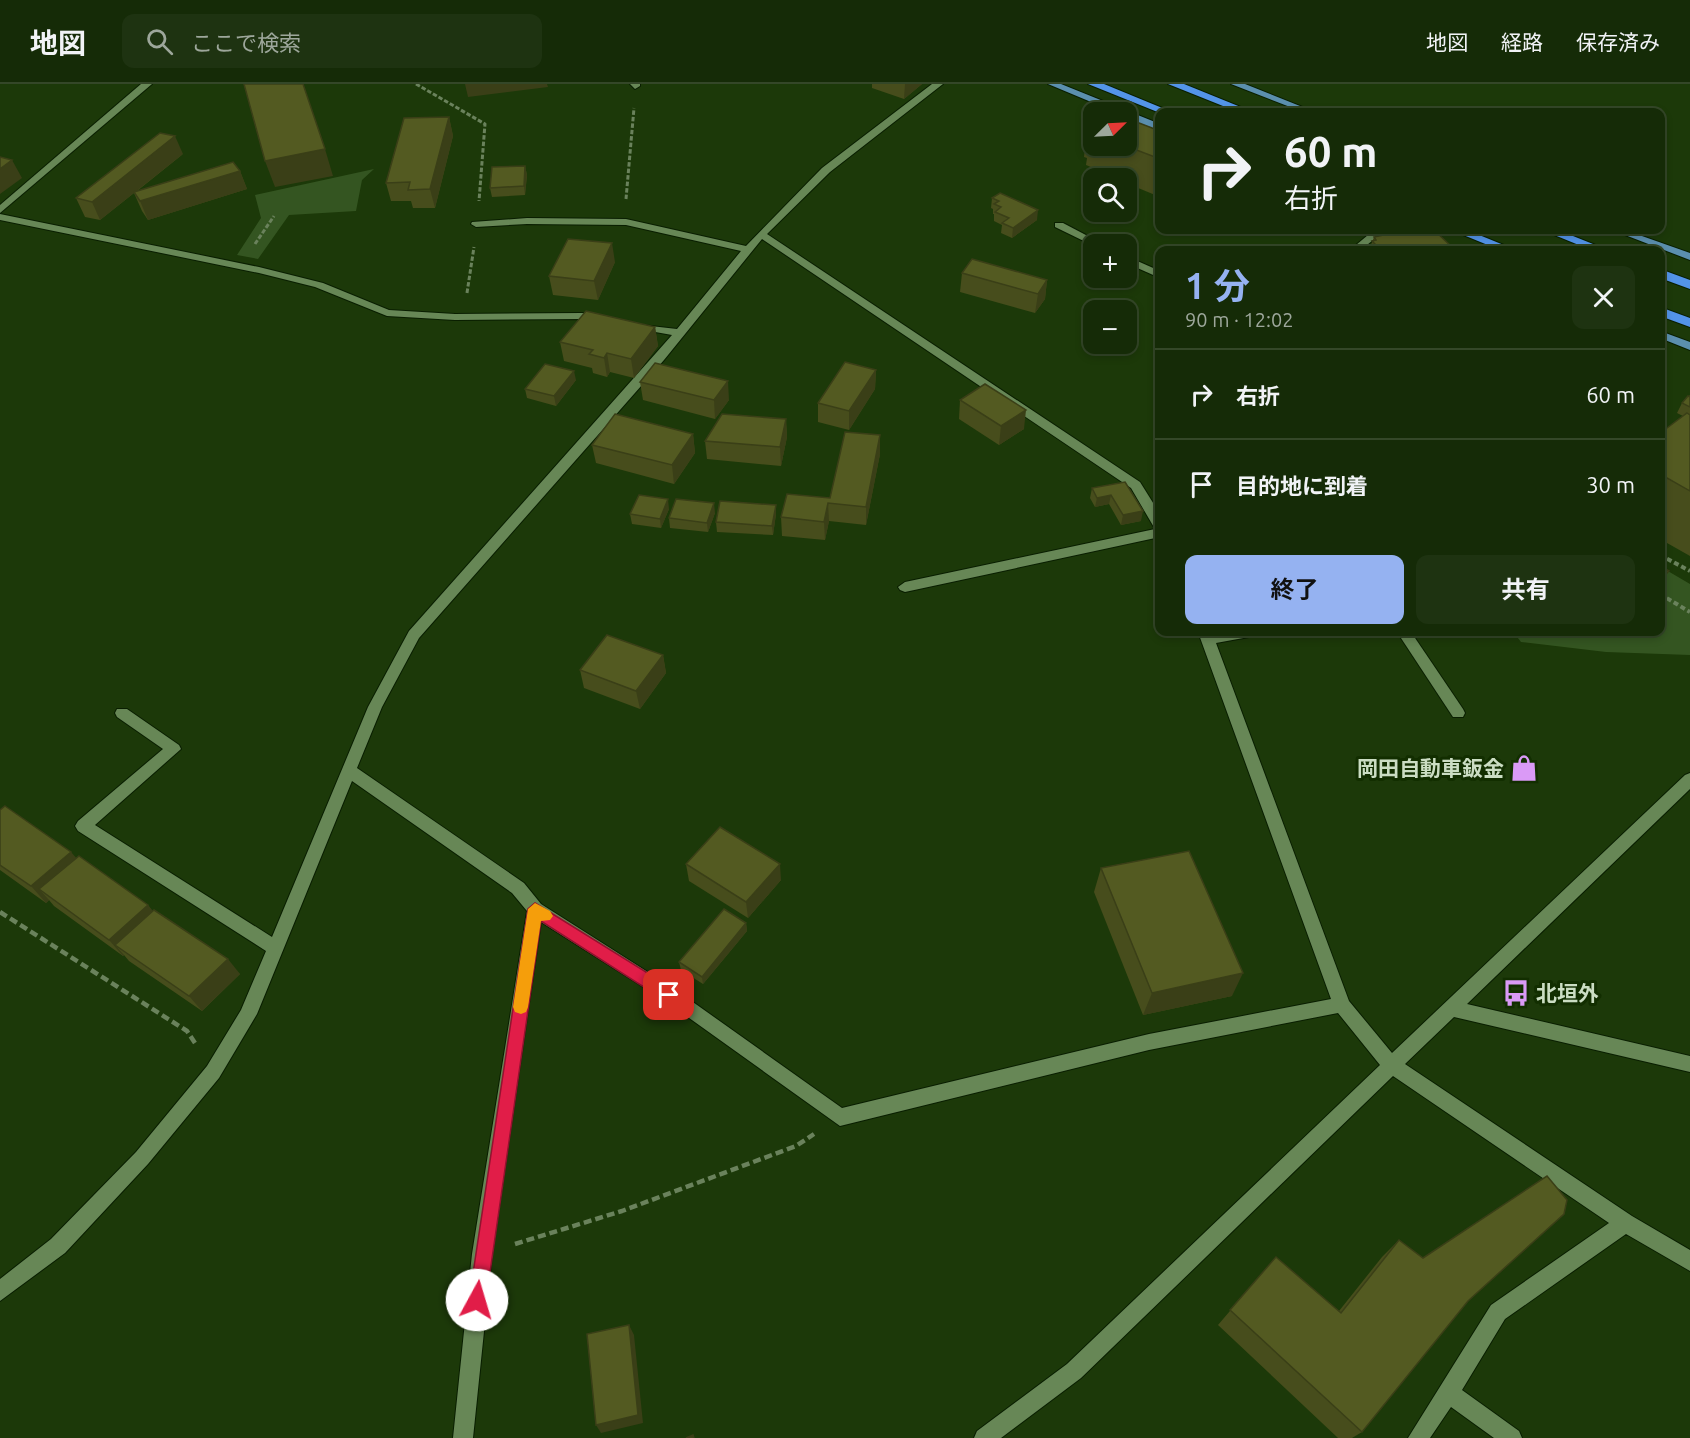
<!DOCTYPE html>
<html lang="ja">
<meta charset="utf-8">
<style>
body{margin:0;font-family:Ubuntu,"Noto Sans JP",sans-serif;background:#1e3311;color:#f1f3f6;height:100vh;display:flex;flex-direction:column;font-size:22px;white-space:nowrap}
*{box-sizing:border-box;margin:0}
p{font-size:20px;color:#9da79b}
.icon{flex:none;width:33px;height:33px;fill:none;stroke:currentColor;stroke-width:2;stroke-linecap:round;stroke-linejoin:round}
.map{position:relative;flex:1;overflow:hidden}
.details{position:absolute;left:1155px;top:162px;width:510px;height:390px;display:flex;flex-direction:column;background:#152b07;border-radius:12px;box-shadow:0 3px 9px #0003,0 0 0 2px #344728}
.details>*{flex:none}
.top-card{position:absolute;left:1155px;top:24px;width:510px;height:126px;border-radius:12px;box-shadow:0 3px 9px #0003,0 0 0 2px #344728;background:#152b07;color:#f1f3f6;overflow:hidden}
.needle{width:39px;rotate:66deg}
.buttons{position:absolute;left:1083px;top:18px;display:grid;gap:12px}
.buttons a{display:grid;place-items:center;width:54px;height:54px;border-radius:12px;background:#152b07;box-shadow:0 3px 9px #0003,0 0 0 2px #344728;font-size:30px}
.pin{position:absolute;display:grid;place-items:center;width:51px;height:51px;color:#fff;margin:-26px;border-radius:12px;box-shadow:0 3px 9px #0006}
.me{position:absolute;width:66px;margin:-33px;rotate:6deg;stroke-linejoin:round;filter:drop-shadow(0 0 4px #0008)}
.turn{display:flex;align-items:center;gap:21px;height:126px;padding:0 30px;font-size:27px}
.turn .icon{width:78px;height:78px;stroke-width:2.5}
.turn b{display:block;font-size:42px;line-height:51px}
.round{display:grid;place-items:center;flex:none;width:63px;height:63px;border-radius:12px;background:#1e3311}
.head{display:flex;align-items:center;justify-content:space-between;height:102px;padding:0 30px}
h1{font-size:36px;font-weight:700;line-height:45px;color:#95b2f1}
.button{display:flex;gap:12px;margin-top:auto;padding:12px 30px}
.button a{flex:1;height:69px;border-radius:12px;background:#95b2f1;color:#111;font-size:24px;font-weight:700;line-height:69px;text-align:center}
.button a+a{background:#1e3311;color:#f1f3f6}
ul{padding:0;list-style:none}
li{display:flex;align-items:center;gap:18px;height:90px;padding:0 30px;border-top:2px solid #344728}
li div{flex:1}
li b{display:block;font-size:22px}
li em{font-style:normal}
header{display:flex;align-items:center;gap:36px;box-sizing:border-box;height:84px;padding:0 30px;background:#152b07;border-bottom:2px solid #344728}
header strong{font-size:28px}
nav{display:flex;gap:33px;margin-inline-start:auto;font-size:21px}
.search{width:420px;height:54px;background:#1e3311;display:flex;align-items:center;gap:15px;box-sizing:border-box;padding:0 21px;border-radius:12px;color:#9da79b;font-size:22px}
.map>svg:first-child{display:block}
.green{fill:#345521}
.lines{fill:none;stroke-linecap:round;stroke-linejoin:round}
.minor-casing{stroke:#091e00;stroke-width:2}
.major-casing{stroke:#091e00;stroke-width:2}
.highway-casing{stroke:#091e00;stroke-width:2}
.path-far2{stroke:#6a825c;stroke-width:3;stroke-dasharray:4.5 2;stroke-linecap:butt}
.path-far1{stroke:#6a825c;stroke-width:4;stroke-dasharray:5 3;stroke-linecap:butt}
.path{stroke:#6a825c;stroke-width:4.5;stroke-dasharray:8 4;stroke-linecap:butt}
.minor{fill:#678756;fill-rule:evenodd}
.major{fill:#5b8fae;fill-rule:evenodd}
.highway{fill:#5394e8;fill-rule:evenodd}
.wall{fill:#474d1c}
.shaded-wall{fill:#3a3f17}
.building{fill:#535a21;stroke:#3a3f17;stroke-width:1.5}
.route{fill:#e11d48;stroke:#92132f;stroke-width:1.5}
.slow{fill:#f59e0b}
.labels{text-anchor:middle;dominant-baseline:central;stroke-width:6;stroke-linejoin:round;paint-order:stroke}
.poi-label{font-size:21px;font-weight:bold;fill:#cbddc3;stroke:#122e00;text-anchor:end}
</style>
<header>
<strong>地図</strong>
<div class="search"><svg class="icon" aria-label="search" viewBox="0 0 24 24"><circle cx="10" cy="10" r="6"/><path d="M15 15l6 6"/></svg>ここで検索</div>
<nav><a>地図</a><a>経路</a><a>保存済み</a></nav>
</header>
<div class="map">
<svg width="1690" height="1354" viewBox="0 0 1690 1354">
<rect width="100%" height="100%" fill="#1c3909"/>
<g class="green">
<polygon points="374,85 362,96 356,127 289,131 258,175 237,171 261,134 255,111"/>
<polygon points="1661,483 1690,500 1690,571 1606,568 1521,558 1514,549 1660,548"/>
</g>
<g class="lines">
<defs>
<g id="minor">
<polygon points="141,0 152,0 0,129 0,121"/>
<polygon points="630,0 640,0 640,2 635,5"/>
<polygon points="932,0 943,0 830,88 767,150 1140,398 1160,430 1160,453 905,508 900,506 898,503 905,498 1155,445 1131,404 762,155 664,276 419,554 382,623 357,684 524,799 541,820 676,906 842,1024 1149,950 1331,915 1198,548 1256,548 1249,553 1216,559 1349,917 1392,969 1685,691 1690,689 1690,705 1467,920 1690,972 1690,988 1454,933 1405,980 1632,1132 1690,1166 1690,1187 1626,1150 1505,1235 1462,1306 1519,1347 1522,1354 1494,1354 1451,1323 1430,1354 1408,1354 1491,1221 1609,1139 1393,992 1081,1294 1001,1354 974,1354 977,1347 1067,1280 1380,981 1338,929 1149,966 840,1042 664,916 541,838 492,1170 473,1354 453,1354 472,1170 527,827 512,809 352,697 257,930 219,994 148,1080 65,1169 0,1217 0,1195 51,1155 136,1068 207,982 241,926 266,867 78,747 75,742 78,737 163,665 117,633 115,629 117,625 127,625 179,661 181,665 95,741 272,853 368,623 409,547 672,251 633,244 633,240 677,245 741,167 626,141 527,140 476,143 471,140 472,138 527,134 626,135 746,162 822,84"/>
<polygon points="0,130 259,183 323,199 389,226 455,230 582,229 605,233 607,235 601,238 582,235 455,236 387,232 315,203 259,189 0,136"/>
<polygon points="1055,139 1063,139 1103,160 1094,162 1055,143"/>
<polygon points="1374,146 1385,146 1361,166 1350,166"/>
<polygon points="1126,172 1160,187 1160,194 1126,179"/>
<polygon points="1397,548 1411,548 1463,625 1465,629 1463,633 1453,633"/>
</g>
<g id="major">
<polygon points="1048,0 1061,0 1160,40 1160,47 1126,34 1126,28 1115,28"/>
<polygon points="1231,0 1245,0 1315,28 1303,28"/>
<polygon points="1612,146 1625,146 1690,169 1690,176"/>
<polygon points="1660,247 1690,258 1690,266 1660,254"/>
</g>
<g id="highway">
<polygon points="1088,0 1104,0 1172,28 1160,29"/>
<polygon points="1168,0 1184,0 1253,28 1238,28"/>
<polygon points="1451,146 1467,146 1516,166 1500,166"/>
<polygon points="1542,146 1558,146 1608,166 1591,166"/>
<polygon points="1660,185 1690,196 1690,205 1660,194"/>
<polygon points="1660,223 1690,234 1690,243 1660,232"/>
</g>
</defs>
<use href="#minor" class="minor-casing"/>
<use href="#major" class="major-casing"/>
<use href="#highway" class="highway-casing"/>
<g class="path-far2">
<polyline points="416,0 485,40 479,117"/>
<polyline points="626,115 634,24"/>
<polyline points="255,160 274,132"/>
<polyline points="467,209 474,163"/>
</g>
<g class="path-far1">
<polyline points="1660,471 1690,487"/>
<polyline points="1660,510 1690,528"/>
</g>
<g class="path">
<polyline points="0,828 187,947 195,959"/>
<polyline points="515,1160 622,1127 796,1062 814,1050"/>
</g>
<use href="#minor" class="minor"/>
<use href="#major" class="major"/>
<use href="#highway" class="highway"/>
</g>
<g class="wall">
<polygon points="872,0 922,0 904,15 872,4"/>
<polygon points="1094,30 1094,62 1126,62 1160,47 1160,113 1126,99 1126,94 1117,94 1086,81 1087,74 1084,73 1085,63 1089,61"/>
<polygon points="449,33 453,52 435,124 413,124 411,117 391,117 386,99"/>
<polygon points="183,70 137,107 240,87 247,105 148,136 142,127 134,109 100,136 85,133 76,114"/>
<polygon points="525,82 527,91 525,111 492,113 490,104"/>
<polygon points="992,114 1037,136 1012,154 1001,149 1002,141 994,137 994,130 993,130 993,125 991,124"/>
<polygon points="1374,153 1455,166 1369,166"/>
<polygon points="615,178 598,216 553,211 549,192"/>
<polygon points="962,189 1047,196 1045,215 1035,229 960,208"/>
<polygon points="655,243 658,262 634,294 610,288 607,293 593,289 592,284 564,277 560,258"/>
<polygon points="876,286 875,305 849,346 818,338 818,319"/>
<polygon points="576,296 556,322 527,314 525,305"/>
<polygon points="640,298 729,316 715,335 643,316"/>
<polygon points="1690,311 1690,472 1660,455 1660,341 1667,344 1683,332 1677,329 1682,319"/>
<polygon points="960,316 1024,345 999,361 959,335"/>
<polygon points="786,335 787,353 781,382 707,375 705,357"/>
<polygon points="693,350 695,369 674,400 596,379 592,361"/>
<polygon points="880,370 866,441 829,437 825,456 782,452 781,433 830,414"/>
<polygon points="1125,398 1141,437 1121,441 1109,420 1095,423 1090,414 1092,404"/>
<polygon points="776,421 776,430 773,451 717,448 716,438"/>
<polygon points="669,425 661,444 632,440 630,430"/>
<polygon points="715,429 708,448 670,444 669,434"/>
<polygon points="663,571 666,589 640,625 584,604 580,586"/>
<polygon points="0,726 148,821 152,827 240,890 202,927 129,877 124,871 123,872 54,822 49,816 46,819 0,786"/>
<polygon points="686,780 781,796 748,834 689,797"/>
<polygon points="1101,784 1232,912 1143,931 1094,808"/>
<polygon points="746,839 747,847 703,900 681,886 679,878"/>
<polygon points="1399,1156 1468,1217 1362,1348 1352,1354 1338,1354 1218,1241 1276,1173 1339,1227 1382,1173"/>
</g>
<g class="shaded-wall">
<polygon points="465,0 547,0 548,3 468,13"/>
<polygon points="905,0 922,0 904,15"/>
<polygon points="449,33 453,52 435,124 430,105"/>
<polygon points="175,52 183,70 100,136 92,118"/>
<polygon points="325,65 333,92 275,103 265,77"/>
<polygon points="12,76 22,94 0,110 0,85"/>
<polygon points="525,82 527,91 525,111 524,102"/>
<polygon points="240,87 247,105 148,136 140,117"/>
<polygon points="1038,126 1037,136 1012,154 1013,144"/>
<polygon points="612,159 615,178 598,216 594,197"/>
<polygon points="1047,196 1045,215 1035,229 1038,210"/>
<polygon points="655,243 658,262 634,294 631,275"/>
<polygon points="607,269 610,288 607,293 604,274"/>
<polygon points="876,286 875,305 849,346 849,327"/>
<polygon points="574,287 576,296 556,322 554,312"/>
<polygon points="728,297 729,316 715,335 714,316"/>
<polygon points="1026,326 1024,345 999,361 1001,342"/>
<polygon points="786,335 787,353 781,382 780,363"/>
<polygon points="693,350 695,369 674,400 672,381"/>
<polygon points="880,351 880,370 866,441 866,423"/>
<polygon points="1111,411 1109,420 1095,423 1097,414"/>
<polygon points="668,415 669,425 661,444 660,435"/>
<polygon points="714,419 715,429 708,448 707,439"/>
<polygon points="828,419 829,437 825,456 824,438"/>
<polygon points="776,421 776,430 773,451 772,442"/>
<polygon points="1143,427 1141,437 1121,441 1123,431"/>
<polygon points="1669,487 1663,496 1660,498 1660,496 1662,493"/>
<polygon points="663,571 666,589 640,625 636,607"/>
<polygon points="71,768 85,784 39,805 49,816 46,819 31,802"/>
<polygon points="780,780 781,796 748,834 746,818"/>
<polygon points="148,821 161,837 115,861 124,871 123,872 109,856"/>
<polygon points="746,839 747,847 703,900 702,893"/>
<polygon points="228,875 240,890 202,927 189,912"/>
<polygon points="1243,889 1232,912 1143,931 1152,909"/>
<polygon points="629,1241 634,1251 643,1339 601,1349 596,1341"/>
</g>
<g class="building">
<polygon points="244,0 303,0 325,65 265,77"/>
<polygon points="1101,24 1113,28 1094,28"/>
<polygon points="449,33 430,105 408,106 410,98 386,99 404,34"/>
<polygon points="1126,34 1160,47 1160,75 1126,62"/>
<polygon points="160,49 175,52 92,118 76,114"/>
<polygon points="0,73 12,76 0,85"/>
<polygon points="233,78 240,87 140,117 134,108"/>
<polygon points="525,82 524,102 490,104 492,83"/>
<polygon points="1000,109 1038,126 1013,144 1002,139 1009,134 995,128 1001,123 994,120 999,117 992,114"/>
<polygon points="1407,146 1434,146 1455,166 1381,166 1372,157 1376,156 1374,153"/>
<polygon points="568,155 612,159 594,197 549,192"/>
<polygon points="972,175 1047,196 1038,210 962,189"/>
<polygon points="586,227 655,243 631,275 607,269 604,274 589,270 593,266 560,258"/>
<polygon points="845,278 876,286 849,327 818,319"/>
<polygon points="655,279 728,297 714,316 640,298"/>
<polygon points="545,280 574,287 554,312 525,305"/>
<polygon points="985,300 1026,326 1001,342 960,316"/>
<polygon points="1688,312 1690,313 1690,323 1682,319"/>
<polygon points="1687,329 1690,331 1690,407 1660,390 1660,341 1667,344"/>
<polygon points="615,330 693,350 672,381 592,361"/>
<polygon points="722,330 786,335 780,363 705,357"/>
<polygon points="845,348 880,351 866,423 828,419 824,438 781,433 787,410 830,414"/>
<polygon points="1125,398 1143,427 1123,431 1111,411 1097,414 1092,404"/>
<polygon points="639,411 668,415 660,435 630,430"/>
<polygon points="676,415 714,419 707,439 669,434"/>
<polygon points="720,417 776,421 772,442 716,438"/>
<polygon points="1660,482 1669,487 1662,493 1660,493"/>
<polygon points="607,551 663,571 636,607 580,586"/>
<polygon points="5,722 71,768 31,802 0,781 0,726"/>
<polygon points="720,743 780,780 746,818 686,780"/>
<polygon points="1189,767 1243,889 1152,909 1101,784"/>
<polygon points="79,772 148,821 109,856 39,805"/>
<polygon points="724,825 746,839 702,893 679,878"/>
<polygon points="154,826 228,875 189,912 115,861"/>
<polygon points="1547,1092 1567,1116 1564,1130 1468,1217 1362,1348 1230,1226 1276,1173 1341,1229 1399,1156 1423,1174"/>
<polygon points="629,1241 638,1331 596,1341 587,1250"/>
<polygon points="693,1351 694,1354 686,1354"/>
</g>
<polygon class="route" points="535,819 675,906 677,911 675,916 664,916 541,837 486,1216 484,1222 477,1225 471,1222 469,1216 528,825"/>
<polygon class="slow" points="535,819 550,827 553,832 550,836 541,837 528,923 526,928 521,930 515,928 513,923 528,825"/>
<defs>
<symbol id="shop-bare" viewBox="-9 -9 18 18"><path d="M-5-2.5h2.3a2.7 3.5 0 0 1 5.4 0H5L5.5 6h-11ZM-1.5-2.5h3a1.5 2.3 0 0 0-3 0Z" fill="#da9af6" stroke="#122e00" stroke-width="2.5" paint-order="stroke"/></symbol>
<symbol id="bus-bare" viewBox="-9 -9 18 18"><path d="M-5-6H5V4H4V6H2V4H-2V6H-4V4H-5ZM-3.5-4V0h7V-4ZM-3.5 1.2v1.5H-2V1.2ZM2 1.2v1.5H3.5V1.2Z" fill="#da9af6" stroke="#122e00" stroke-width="2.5" paint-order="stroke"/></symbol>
</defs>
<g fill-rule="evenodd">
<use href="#shop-bare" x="1505" y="665" width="38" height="38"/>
<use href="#bus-bare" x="1497" y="890" width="38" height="38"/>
</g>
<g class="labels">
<g class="poi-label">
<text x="1504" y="684">岡田自動車鈑金</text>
<text x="1536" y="909" text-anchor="start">北垣外</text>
</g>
</g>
</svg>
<div class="buttons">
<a><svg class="needle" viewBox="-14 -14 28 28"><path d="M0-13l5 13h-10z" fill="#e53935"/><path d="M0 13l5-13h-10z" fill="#9da79b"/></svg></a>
<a><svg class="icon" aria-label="search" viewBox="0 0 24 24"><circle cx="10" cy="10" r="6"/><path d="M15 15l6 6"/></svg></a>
<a>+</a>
<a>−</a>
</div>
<div class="pin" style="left:669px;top:911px;background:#d93025"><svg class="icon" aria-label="arrive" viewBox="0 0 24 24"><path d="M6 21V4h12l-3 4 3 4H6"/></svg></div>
<svg class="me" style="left:477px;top:1216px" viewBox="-20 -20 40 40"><circle r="19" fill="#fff"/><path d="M0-13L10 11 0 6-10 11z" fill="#e11d48"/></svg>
<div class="top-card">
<div class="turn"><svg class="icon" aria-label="right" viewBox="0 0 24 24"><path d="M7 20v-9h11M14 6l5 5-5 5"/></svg><div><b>60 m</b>右折</div></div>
</div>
<section class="details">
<div class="head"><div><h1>1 分</h1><p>90 m · 12:02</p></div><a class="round"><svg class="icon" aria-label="close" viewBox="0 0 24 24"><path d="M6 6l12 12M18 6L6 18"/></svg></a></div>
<ul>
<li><svg class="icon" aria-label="right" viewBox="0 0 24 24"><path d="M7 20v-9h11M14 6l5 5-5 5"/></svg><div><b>右折</b></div><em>60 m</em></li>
<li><svg class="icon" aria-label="arrive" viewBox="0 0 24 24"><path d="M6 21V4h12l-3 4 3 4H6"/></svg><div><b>目的地に到着</b></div><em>30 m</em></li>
</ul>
<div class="button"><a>終了</a><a>共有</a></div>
</section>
</div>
